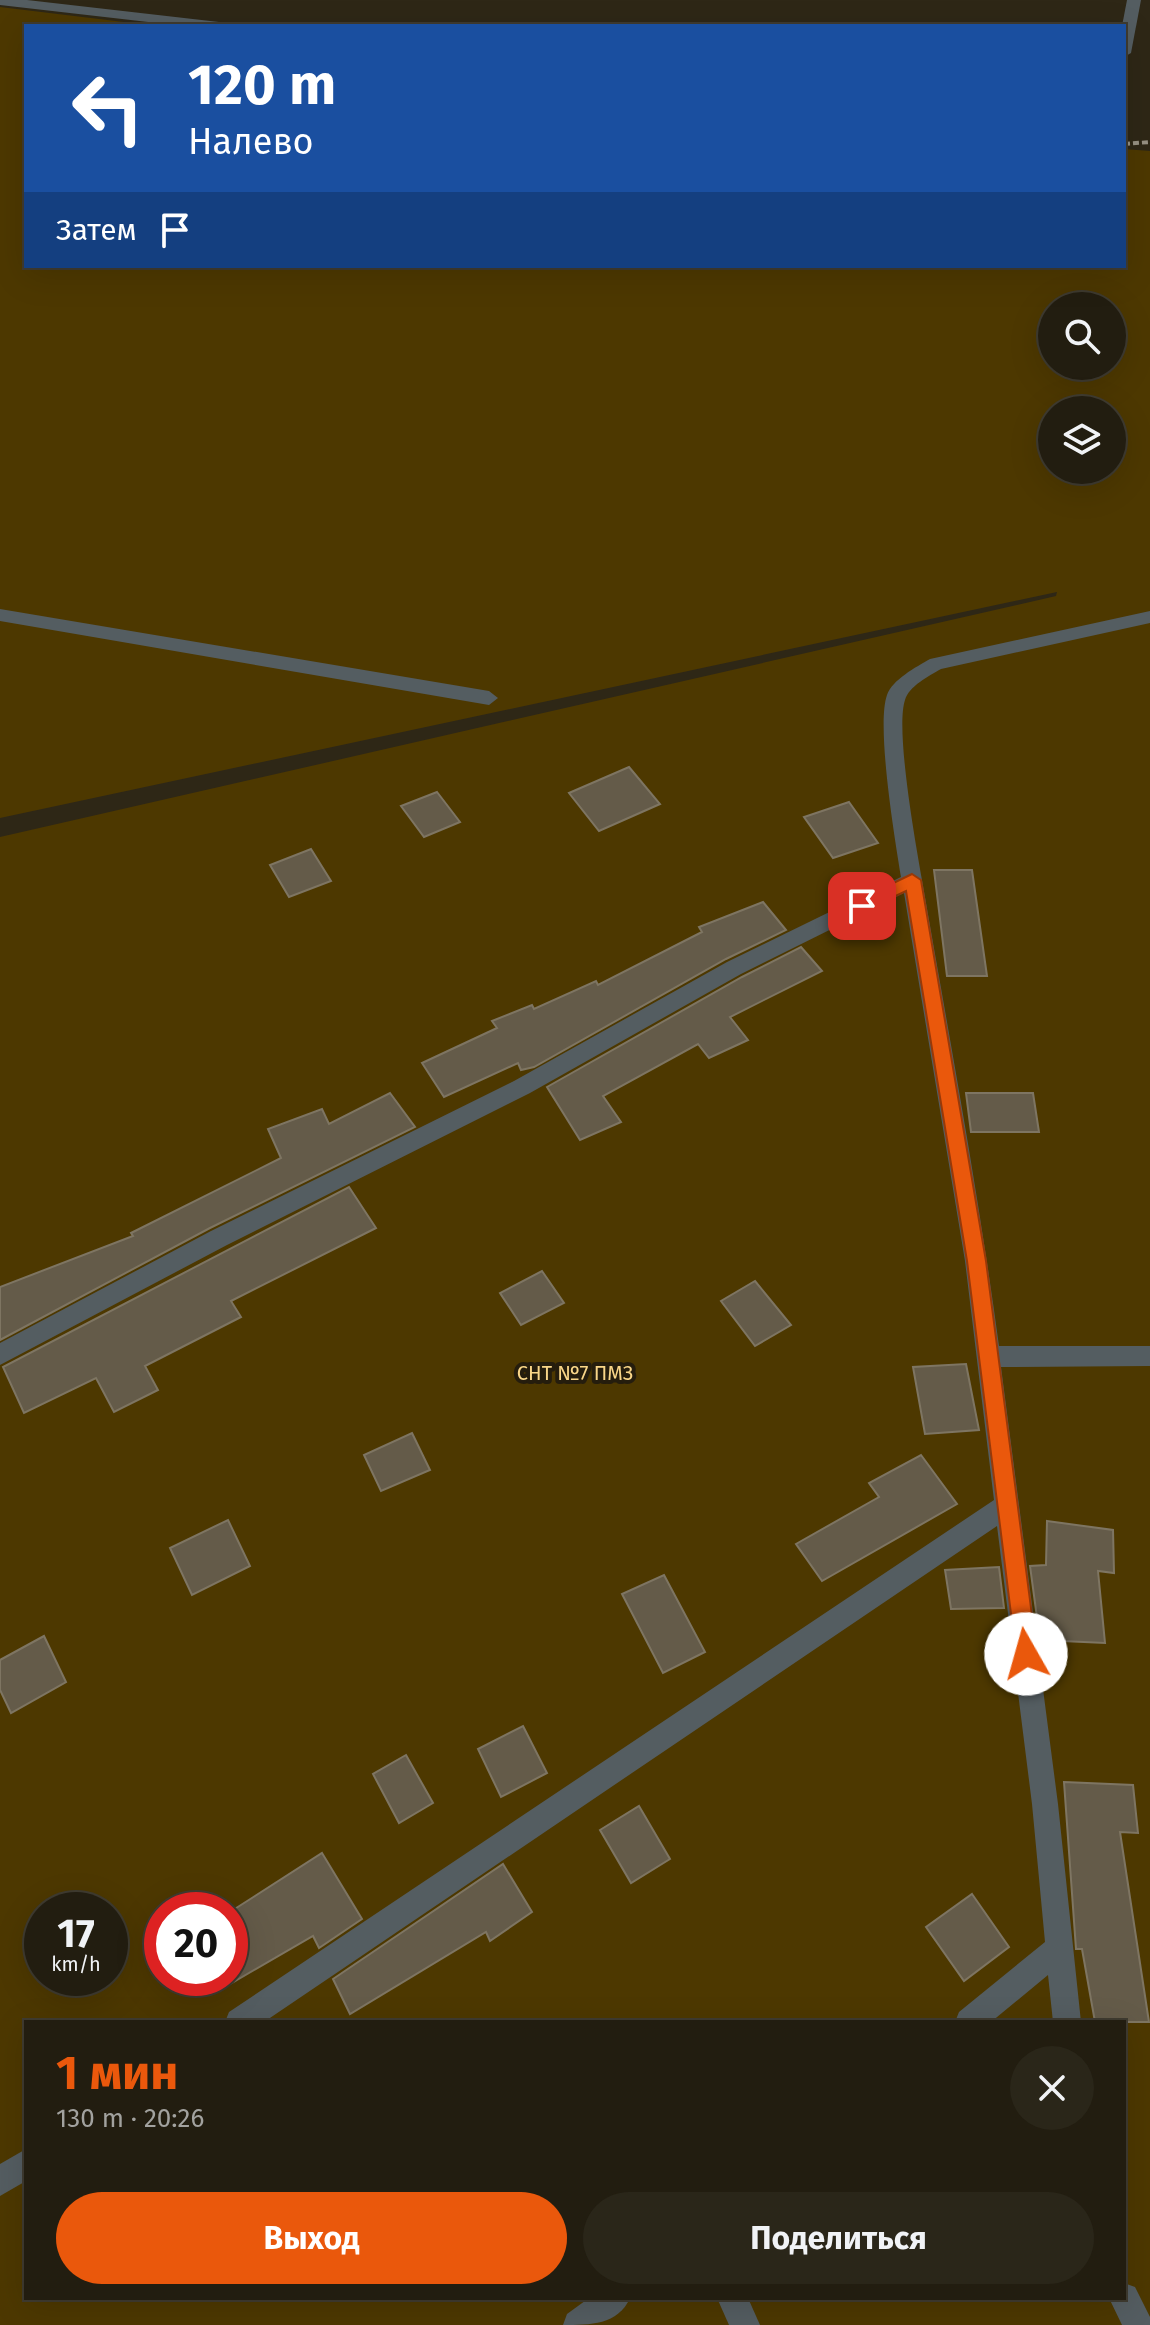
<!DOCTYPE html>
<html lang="ru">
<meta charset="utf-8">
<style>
body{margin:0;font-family:"Fira Sans",sans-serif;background:#2a2619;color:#f1f3f6;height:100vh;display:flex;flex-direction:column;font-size:30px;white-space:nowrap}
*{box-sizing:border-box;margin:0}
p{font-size:26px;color:#a2a29f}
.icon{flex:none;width:44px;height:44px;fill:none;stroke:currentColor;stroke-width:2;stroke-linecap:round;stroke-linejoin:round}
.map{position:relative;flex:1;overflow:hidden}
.drawer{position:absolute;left:24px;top:2020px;width:1102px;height:280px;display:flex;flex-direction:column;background:#221d10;border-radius:0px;box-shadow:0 8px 32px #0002,0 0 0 2px #3f3b30}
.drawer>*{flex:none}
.hud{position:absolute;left:24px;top:24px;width:1102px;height:244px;border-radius:0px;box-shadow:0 8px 32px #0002,0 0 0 2px #3f3b30;background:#1a4fa0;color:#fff;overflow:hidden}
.fabs{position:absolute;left:1038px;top:292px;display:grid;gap:16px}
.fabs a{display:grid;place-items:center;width:88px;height:88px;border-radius:50%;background:#221d10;box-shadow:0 8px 32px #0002,0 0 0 2px #3f3b30;font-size:40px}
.speed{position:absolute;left:24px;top:1892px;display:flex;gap:16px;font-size:40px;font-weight:700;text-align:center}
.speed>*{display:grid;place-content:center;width:104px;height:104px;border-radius:50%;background:#221d10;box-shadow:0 8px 32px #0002,0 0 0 2px #3f3b30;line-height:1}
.speed small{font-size:20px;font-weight:400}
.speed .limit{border:12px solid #d22;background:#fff;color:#111}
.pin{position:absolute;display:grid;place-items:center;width:68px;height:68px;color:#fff;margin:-34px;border-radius:16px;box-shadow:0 4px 12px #0006}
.me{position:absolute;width:88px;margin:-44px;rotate:353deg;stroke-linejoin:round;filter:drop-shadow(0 0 6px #0008)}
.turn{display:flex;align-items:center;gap:28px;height:168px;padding:0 32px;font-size:36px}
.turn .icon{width:104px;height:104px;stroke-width:2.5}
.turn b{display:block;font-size:56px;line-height:68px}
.then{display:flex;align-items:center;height:76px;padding:0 32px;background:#0003;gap:16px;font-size:30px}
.round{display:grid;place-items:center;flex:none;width:84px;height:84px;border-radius:42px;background:#2a2619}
.summary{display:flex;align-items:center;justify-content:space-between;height:136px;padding:0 32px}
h1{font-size:48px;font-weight:700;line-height:60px;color:#ea580c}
.action{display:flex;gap:16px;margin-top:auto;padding:16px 32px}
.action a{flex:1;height:92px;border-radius:48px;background:#ea580c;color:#fff;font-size:32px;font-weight:700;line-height:92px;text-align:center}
.action a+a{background:#2a2619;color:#f1f3f6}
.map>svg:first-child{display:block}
.green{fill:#4d3800;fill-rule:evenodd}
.building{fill:#645b49;stroke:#7e7562;stroke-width:2}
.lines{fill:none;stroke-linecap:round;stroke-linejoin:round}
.path{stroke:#969082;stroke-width:4;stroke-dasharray:6 3;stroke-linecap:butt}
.service{fill:#545d61;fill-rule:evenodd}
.route{fill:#ea580c;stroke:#983908;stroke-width:2}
.labels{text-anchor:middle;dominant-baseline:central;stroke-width:8;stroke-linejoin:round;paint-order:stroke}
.park-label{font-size:20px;fill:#f9d688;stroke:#251d0d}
</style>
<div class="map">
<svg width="1150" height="2325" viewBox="0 0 1150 2325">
<rect width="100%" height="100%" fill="#2e2716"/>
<path class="green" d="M0,7L157,26H26V266H1124V149L1150,151V2325H0V837L1056,596L1057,592L0,818ZM1052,306H1112V366H1052ZM1052,410H1112V470H1052ZM42,1910H110V1978H42ZM162,1910H230V1978H162ZM26,2022H1124V2298H26Z"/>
<g class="building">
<polygon points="629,767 660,804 599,831 569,793"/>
<polygon points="437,792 460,822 424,837 401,806"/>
<polygon points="849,802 878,843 833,858 804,817"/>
<polygon points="311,849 331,881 289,897 270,865"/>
<polygon points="934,870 972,870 987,976 947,976"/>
<polygon points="763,902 786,930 726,959 534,1067 521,1070 518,1063 444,1097 422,1063 497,1028 492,1021 532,1005 534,1009 596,981 598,985 702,932 699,927"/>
<polygon points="801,947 822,971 730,1017 748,1040 709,1058 698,1044 603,1096 621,1122 580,1140 547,1087 742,977"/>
<polygon points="390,1093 415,1127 210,1228 0,1340 0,1287 133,1236 131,1233 281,1158 268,1129 322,1109 329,1124"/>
<polygon points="966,1093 1033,1093 1039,1132 971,1132"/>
<polygon points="349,1187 376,1228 231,1301 241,1317 145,1366 158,1390 114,1412 96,1378 24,1413 3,1367"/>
<polygon points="542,1271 564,1303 521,1325 500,1293"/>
<polygon points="755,1281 791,1325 755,1346 721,1301"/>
<polygon points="966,1364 979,1430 925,1434 913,1367"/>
<polygon points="412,1433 430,1470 381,1491 364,1455"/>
<polygon points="921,1455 957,1504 822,1581 796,1544 879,1497 869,1483"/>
<polygon points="228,1520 250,1566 192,1595 170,1548"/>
<polygon points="1047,1521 1113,1530 1114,1573 1098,1571 1105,1643 1040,1640 1030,1566 1046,1565"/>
<polygon points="999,1567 1004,1608 951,1609 945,1570"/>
<polygon points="664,1575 705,1652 663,1673 622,1594"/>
<polygon points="44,1636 66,1682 11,1713 0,1690 0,1660"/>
<polygon points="523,1726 547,1773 501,1797 478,1749"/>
<polygon points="406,1755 433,1803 399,1823 373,1774"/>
<polygon points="1064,1782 1133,1785 1138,1833 1120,1832 1149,2022 1095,2022 1082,1949 1076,1949"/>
<polygon points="639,1806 670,1859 631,1883 600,1830"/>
<polygon points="322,1853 362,1919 319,1948 313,1936 230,1984 230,1912"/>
<polygon points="503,1864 532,1912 490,1941 486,1932 350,2014 333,1979"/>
<polygon points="972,1894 1009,1947 964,1981 926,1927"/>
</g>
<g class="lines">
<polyline class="path" points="1124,144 1150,142"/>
<g class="service">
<polygon points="0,0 27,0 219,22 226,26 183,26 0,5"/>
<polygon points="1127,0 1141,0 1131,53 1124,57 1122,26"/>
<polygon points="0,609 489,691 498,698 489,705 0,621"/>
<path d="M1150,611V623L941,669C929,676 909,686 905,700C895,730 916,845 922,880C949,1035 978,1190 999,1346H1150V1366L1001,1367L1058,1804L1081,2022H1053L1048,1975L991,2022H955L959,2012L1045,1942L1032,1804L997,1526L264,2022H225L229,2012L994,1500L965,1261L904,893L741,974L530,1093L227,1245L0,1365V1343L211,1231L514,1081L727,962L901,877C895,840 876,726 887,695C892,680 916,667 930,659Z"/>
<polygon points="26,2149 26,2181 0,2196 0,2164"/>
<polygon points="1124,2283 1135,2287 1150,2317 1150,2325 1122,2325 1109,2298 1124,2298"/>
<path d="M589,2298H630C618,2325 590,2325 563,2325L567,2314Z"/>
<polygon points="717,2298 748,2298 760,2325 729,2325"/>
</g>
</g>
<polygon class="route" points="912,874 921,880 986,1261 1037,1654 1034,1662 1026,1665 1019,1662 1016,1654 967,1261 906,891 862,912 853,906 856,901"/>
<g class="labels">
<g class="park-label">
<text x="575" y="1373">СНТ №7 ПМЗ</text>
</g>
</g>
</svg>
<div class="fabs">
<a><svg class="icon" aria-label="search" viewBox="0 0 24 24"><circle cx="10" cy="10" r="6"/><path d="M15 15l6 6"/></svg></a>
<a><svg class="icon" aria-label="layers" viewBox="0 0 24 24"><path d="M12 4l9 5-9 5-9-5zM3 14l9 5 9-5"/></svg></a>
</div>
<div class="speed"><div>17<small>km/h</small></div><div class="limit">20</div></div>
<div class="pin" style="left:862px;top:906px;background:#d93025"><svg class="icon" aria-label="arrive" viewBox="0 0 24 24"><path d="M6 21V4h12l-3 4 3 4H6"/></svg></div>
<svg class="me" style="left:1026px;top:1654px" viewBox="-20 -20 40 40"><circle r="19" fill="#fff"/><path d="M0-13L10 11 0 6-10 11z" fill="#ea580c"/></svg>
<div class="hud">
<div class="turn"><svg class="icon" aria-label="left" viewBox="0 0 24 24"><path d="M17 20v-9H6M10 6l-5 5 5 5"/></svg><div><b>120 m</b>Налево</div></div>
<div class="then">Затем<svg class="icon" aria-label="arrive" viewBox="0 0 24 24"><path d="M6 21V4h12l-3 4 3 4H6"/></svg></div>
</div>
<section class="drawer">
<div class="summary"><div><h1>1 мин</h1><p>130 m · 20:26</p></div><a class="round"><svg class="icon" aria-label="close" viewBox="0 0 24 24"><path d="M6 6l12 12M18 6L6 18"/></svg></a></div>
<div class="action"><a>Выход</a><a>Поделиться</a></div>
</section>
</div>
